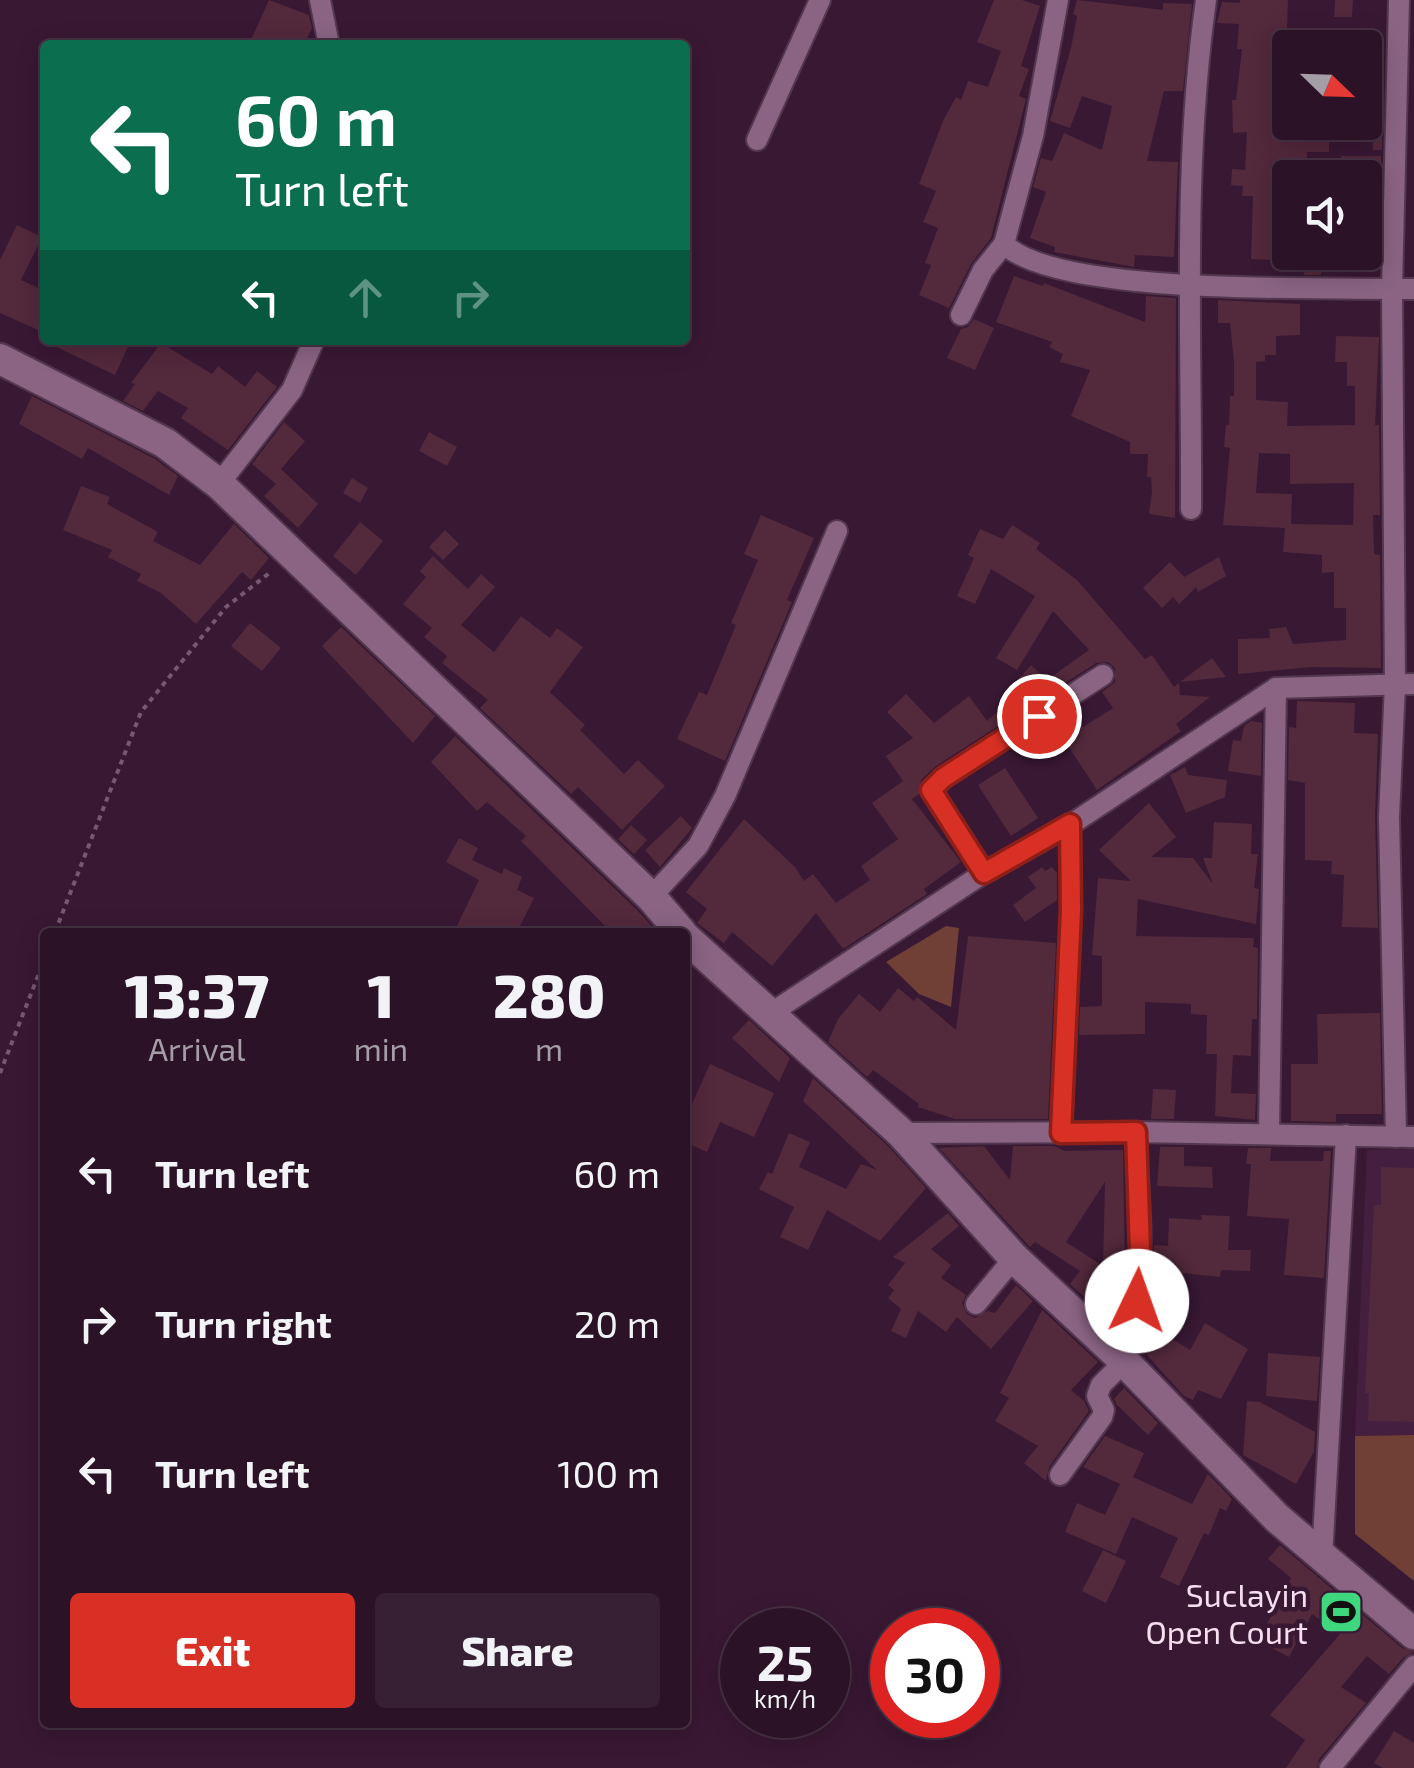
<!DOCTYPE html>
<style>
body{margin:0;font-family:"Exo 2",sans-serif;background:#372033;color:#f1f3f6;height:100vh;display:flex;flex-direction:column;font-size:38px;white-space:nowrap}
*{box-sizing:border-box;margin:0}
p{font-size:32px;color:#a69ea7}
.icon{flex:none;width:55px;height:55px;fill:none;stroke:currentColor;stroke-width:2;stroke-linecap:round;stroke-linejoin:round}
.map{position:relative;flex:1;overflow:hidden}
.sheet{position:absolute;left:40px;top:928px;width:650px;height:800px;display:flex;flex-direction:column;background:#2b1227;border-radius:10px;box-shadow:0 5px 25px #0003,0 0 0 2px #473244}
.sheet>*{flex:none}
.top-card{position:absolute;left:40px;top:40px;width:650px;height:305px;border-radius:10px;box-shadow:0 5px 25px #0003,0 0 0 2px #473244;background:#0b6e4f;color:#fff;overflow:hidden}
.needle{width:65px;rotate:113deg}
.controls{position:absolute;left:1272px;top:30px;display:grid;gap:20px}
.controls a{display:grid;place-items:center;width:110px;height:110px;border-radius:10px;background:#2b1227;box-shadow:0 5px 25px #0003,0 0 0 2px #473244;font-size:50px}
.speed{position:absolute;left:720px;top:1608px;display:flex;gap:20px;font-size:50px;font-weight:700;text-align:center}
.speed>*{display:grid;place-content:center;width:130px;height:130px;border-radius:50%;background:#2b1227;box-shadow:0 5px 25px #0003,0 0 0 2px #473244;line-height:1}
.speed small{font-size:25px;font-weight:400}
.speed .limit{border:15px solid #d22;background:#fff;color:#111}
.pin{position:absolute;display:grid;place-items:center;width:85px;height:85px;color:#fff;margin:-42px;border:5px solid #fff;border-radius:50%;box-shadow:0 2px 10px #0007}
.me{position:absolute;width:110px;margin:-55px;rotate:3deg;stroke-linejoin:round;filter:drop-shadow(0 0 8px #0008)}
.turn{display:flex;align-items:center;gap:35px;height:210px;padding:0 30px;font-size:45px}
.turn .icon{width:130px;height:130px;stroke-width:2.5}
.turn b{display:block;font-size:70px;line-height:85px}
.lanes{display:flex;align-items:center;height:95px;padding:0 30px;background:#0003;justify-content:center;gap:50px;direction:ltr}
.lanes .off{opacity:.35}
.eta{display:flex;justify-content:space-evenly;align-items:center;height:170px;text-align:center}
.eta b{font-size:60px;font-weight:800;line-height:70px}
.primary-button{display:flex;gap:20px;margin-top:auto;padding:20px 30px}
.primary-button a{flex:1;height:115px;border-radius:10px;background:#d93025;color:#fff;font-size:40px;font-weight:800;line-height:115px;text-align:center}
.primary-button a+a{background:#372033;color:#f1f3f6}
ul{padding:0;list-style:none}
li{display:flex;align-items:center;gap:30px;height:150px;padding:0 30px}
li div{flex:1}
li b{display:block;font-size:38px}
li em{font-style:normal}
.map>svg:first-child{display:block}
.built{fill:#451f40}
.green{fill:#704036}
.building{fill:#53293c;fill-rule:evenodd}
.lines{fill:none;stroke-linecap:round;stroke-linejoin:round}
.street-casing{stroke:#53374e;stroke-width:24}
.secondary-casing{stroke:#53374e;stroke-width:34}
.path{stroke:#765971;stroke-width:4;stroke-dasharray:5 5;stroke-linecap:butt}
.street{stroke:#8b6484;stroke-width:20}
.secondary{stroke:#8b6484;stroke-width:30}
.route-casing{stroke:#8d1f18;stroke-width:25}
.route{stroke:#d93025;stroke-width:18}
.labels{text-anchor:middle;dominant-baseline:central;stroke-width:9;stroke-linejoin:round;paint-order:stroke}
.poi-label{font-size:32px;fill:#f6dff1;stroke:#391834;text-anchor:end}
</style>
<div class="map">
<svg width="1414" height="1768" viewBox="0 0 1414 1768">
<rect width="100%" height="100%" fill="#391834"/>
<polygon class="built" points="1414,1149 1414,1435 1355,1436 1367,1150"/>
<g class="green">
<polygon points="946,926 959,928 951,1007 919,994 886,962"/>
<polygon points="1414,1435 1414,1581 1355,1534 1355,1436"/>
</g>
<g class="building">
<polygon points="269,0 309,15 312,28 304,45 268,45 252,38"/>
<polygon points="994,0 1022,0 1040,6 1021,66 1029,69 1019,96 1026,99 991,238 971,264 949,308 919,295 931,265 925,263 938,228 923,222 936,191 919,184 943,121 956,97 961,100 968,81 988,87 1001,51 977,42"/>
<polygon points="1077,0 1163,10 1163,3 1192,4 1183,91 1164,91 1147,161 1178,162 1174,257 1135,255 1134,267 1054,252 1055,247 1030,238 1046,192 1033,187 1041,158 1052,161 1064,133 1102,150 1112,106 1082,96 1070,128 1050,121 1071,48 1077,16 1073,14"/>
<polygon points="1240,0 1288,0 1287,28 1282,28 1275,104 1279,104 1279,137 1329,132 1329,152 1307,152 1306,178 1290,178 1290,261 1251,259 1253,196 1242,196 1243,186 1231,185 1232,169 1245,170 1247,132 1233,133 1232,100 1236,100 1242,49 1237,49 1239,24 1217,23 1222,2 1240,3"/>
<polygon points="1335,0 1353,0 1352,17 1334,17"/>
<polygon points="1372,114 1382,114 1382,150 1373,150"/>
<polygon points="1341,156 1381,156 1381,187 1365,188 1365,178 1342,178"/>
<polygon points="17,225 42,237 21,280 45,291 45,333 0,313 0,260"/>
<polygon points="1305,256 1322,256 1321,275 1304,275"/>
<polygon points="1014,276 1043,286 1044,283 1145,322 1146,296 1176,298 1175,518 1149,514 1152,492 1151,477 1147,477 1148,454 1130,454 1130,442 1071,416 1090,370 1060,362 1063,354 1049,347 1052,342 996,322"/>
<path d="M1218,300L1300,304V335L1276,336V355H1265V361L1256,362V400L1288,402L1287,426L1355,425V386H1347V362H1335L1336,336L1379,337L1375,425H1379L1380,515H1373L1374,554L1380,555L1381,668L1312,667L1238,674V639L1270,638L1269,629L1286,627L1293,644L1346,640V608H1334V572L1322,573V555L1283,552L1285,528L1223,525L1230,448L1224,447L1226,425H1229L1230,396H1234V363L1230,323H1218ZM1259,453L1290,454V484L1354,483L1353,525L1291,524L1292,494L1256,493Z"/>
<polygon points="974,319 994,328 975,370 947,358 961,329 968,327"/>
<polygon points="42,340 131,340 115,375"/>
<polygon points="161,343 212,374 218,366 245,387 257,371 277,387 228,450 181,418 188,408 158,391 143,411 123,401 135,384 131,383"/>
<polygon points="32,396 155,459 178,476 169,495 88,448 82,459 19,424"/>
<polygon points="284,422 305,441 281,469 318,504 298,528 264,496 276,484 252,464"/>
<polygon points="429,432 457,447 447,466 419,451"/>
<polygon points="352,478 368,488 360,503 343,493"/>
<polygon points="81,486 110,497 107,504 158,532 153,541 200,565 234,524 269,558 251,580 242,572 196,624 161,593 137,581 141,574 108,557 112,550 63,530"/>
<polygon points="761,515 814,538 787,600 792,602 725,761 677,739 699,692 707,695 736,625 731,623 758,560 744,554"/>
<polygon points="360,522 383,541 356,575 333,556"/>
<polygon points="1012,525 1040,543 1036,549 1077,580 1145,659 1152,655 1174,687 1179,683 1180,695 1210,697 1176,724 1181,731 1097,790 1053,723 1073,711 1083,727 1113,708 1102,692 1115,682 1115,668 1108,662 1096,663 936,766 921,780 919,794 912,799 961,862 924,889 927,894 843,949 816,913 772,966 732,932 724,943 697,923 707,909 686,892 744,819 795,867 804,881 813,874 836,903 870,880 861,866 898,839 872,803 903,781 886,756 913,738 887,712 906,694 934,723 969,696 987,721 1022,689 1015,683 1031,665 1047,680 1089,650 1053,611 1017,670 996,658 1035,596 991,569 975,604 957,596 974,558 968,555 980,529 1003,539"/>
<polygon points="445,530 459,544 443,560 429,547"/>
<polygon points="433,556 468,589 481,574 495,587 461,625 494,652 521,616 550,638 557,628 583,647 550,692 585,725 580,730 624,774 638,760 665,786 622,830 578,787 571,794 480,708 488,700 442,663 447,656 424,637 432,628 403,604 426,577 420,571"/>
<polygon points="1219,557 1226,576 1198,592 1196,587 1179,604 1173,597 1162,608 1143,588 1170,562 1184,577"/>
<polygon points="250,623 281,648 262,671 231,646"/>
<polygon points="341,627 435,716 413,743 322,646"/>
<polygon points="1212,658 1226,677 1180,682"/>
<polygon points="1297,701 1355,703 1354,733 1378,734 1375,816 1378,928 1342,927 1344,875 1331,874 1332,861 1305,860 1305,783 1288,780 1289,727 1296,728"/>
<polygon points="1251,721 1262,723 1261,776 1228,771 1233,740 1241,741 1244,726"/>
<polygon points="455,736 637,910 657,932 611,932 521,841 526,836 487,802 477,811 431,762"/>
<polygon points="1185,767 1188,775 1227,780 1225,797 1186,813 1170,775"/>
<polygon points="1005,768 1038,818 1011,836 978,785"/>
<polygon points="1149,803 1176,837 1151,857 1193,858 1213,884 1203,858 1212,858 1214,822 1252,824 1251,854 1258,854 1254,888 1259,889 1256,924 1138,899 1136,936 1254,938 1253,947 1258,948 1257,1019 1252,1019 1251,1056 1233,1055 1231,1093 1256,1094 1255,1120 1215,1116 1217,1054 1206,1054 1207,1015 1191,1014 1191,1004 1145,1002 1145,1034 1079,1035 1080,1007 1102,1006 1102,956 1092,955 1098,878 1131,881 1099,850"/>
<polygon points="681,816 692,828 660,867 645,850"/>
<polygon points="631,825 647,840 634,854 618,839"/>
<polygon points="459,838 478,848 472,860 502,874 504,868 522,877 517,890 534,898 517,932 454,932 479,880 446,862"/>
<polygon points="1042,867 1045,871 1052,867 1057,873 1057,900 1025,922 1013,905 1036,888 1028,877"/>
<polygon points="968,936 1056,943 1048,1119 955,1119 918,1107 919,1104 873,1070 867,1077 828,1042 838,1019 859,994 880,1012 898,988 914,1001 917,997 956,1030"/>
<polygon points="1380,1013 1382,1114 1336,1114 1336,1122 1291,1121 1291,1064 1318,1064 1317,1014"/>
<polygon points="749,1020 790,1058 779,1082 732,1038"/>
<polygon points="710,1064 774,1093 754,1137 720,1122 707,1152 685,1142 685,1120"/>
<polygon points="813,1078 888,1146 926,1188 880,1241 827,1210 808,1250 780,1237 794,1207 759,1189 768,1172 772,1174 789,1133 810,1142 799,1167 846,1189 861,1164 877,1170 803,1101"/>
<polygon points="1153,1089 1176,1090 1174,1119 1151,1119"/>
<path d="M984,1146L1010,1180L1013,1146H1054L1065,1151L1123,1150L1125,1275H1088L1121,1298L1113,1324L1070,1284L1080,1271L1035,1242L1030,1247L939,1148ZM1105,1182L1103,1266L1066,1242Z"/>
<polygon points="1160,1147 1184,1147 1184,1166 1212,1167 1213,1188 1157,1186"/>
<polygon points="1248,1148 1271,1148 1270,1161 1323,1161 1324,1151 1331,1151 1324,1278 1284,1275 1289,1219 1247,1216 1251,1164 1246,1164"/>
<polygon points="1381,1167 1414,1168 1414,1422 1368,1421 1369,1393 1365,1393 1374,1205 1381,1205"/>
<polygon points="948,1213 959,1226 931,1249 951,1265 941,1278 966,1295 962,1303 967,1314 975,1318 988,1311 995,1313 1016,1285 1033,1301 991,1349 957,1317 946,1332 918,1311 906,1338 891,1331 901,1309 888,1298 894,1290 888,1285 905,1263 893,1257"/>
<polygon points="1201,1215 1230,1216 1228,1250 1251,1250 1250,1271 1221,1270 1220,1277 1153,1270 1154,1245 1168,1246 1169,1218 1202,1220"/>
<polygon points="1042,1310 1098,1362 1071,1390 1084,1401 1089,1411 1049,1467 1046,1481 1024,1463 1038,1446 995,1421 1009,1398 1000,1393"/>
<polygon points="1205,1323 1248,1349 1221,1399 1198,1390 1193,1400 1184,1396 1147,1355 1161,1332 1190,1350"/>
<polygon points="1268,1353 1320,1357 1317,1401 1266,1396"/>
<polygon points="1124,1388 1158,1423 1148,1435 1117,1405 1114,1399"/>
<polygon points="1247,1401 1260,1402 1315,1432 1314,1452 1296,1484 1243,1455"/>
<polygon points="1105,1436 1144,1453 1133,1477 1192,1504 1208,1474 1232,1499 1226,1511 1220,1508 1209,1535 1204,1533 1179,1586 1160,1577 1178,1538 1132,1517 1116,1554 1065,1532 1077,1503 1105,1515 1120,1484 1083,1467"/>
<polygon points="1280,1545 1402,1648 1414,1652 1404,1657 1389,1674 1367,1656 1341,1687 1366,1703 1319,1759 1317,1768 1286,1768 1305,1740 1270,1715 1340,1634 1312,1614 1289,1657 1258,1641 1291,1578 1268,1559"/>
<polygon points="1103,1550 1126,1561 1106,1603 1082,1591"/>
<polygon points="1394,1731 1414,1743 1414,1768 1383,1768 1374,1763"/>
</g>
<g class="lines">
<defs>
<g id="street">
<polyline points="320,0 329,45"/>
<path d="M1058,0L1033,136L1004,244C1058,297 1330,287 1414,289"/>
<polyline points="757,140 820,0"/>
<polyline points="961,315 983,270 1004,244"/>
<polyline points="219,484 292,390 314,340"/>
<path d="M1191,509C1192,340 1182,168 1206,0"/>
<polyline points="984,873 931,789 943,778 1103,675"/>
<polyline points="651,897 698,846 725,796 837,531"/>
<polyline points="771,1013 984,873 1070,825 1276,688 1414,684"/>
<polyline points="901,1133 1136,1132 1414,1137"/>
<polyline points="1061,1133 1071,910 1070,825"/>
<polyline points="1269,1133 1276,688"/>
<polyline points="1396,1137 1389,817 1395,685 1392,288 1399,0"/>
<polyline points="976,1304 1014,1258"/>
<path d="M1115,1352C1154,1282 1137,1209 1136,1132"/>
<polyline points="1060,1475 1102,1417 1104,1410 1097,1396 1101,1385 1124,1362"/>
<polyline points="1322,1557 1346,1135"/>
<polyline points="1330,1768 1414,1666"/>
</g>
<g id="secondary">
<polyline points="0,359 165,443 219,484 651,897 681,932"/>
<polyline points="685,937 901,1133 1014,1258 1115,1352 1277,1518 1414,1634"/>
</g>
</defs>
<use href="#street" class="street-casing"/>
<use href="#secondary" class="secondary-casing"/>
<g class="path">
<polyline points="55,932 141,712 226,607 272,571"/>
<polyline points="0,1073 45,958"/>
</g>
<use href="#street" class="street"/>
<use href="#secondary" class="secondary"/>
</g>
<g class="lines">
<defs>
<polyline id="route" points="1039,716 943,778 931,790 984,873 1070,824 1071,910 1061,1133 1136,1132 1141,1280 1137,1301"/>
</defs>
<use href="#route" class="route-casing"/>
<use href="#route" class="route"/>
</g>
<defs>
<symbol id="stadium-square" viewBox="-11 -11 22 22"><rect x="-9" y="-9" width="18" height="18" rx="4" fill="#3ed77d" stroke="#391834"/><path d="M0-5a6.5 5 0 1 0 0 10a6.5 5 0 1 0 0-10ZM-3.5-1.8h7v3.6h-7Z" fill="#111"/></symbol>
</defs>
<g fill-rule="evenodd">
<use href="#stadium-square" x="1316" y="1587" width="50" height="50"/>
</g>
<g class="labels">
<g class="poi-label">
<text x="1308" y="1594">Suclayin<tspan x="1308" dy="37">Open Court</tspan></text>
</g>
</g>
</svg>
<div class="controls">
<a><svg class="needle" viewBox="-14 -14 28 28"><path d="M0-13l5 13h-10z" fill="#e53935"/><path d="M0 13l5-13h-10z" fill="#a69ea7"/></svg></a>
<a><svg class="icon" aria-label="sound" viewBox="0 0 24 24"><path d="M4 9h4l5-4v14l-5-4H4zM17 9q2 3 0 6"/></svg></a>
</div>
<div class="speed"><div>25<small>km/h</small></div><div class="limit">30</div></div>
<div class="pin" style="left:1039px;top:716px;background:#d93025"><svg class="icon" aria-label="arrive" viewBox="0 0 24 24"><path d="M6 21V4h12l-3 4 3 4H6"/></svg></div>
<svg class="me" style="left:1137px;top:1301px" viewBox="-20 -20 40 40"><circle r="19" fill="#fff"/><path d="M0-13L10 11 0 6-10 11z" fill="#d93025"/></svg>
<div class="top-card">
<div class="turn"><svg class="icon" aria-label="left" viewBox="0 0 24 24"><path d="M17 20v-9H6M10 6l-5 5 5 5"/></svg><div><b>60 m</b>Turn left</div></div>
<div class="lanes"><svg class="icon" aria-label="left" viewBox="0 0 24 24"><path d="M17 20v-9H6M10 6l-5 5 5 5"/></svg><svg class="icon off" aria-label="ahead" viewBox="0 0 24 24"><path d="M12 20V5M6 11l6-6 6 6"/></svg><svg class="icon off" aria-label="right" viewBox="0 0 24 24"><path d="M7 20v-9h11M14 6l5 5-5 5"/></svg></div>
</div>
<section class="sheet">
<div class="eta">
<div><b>13:37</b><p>Arrival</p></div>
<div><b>1</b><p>min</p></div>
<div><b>280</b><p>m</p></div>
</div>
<ul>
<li><svg class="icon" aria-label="left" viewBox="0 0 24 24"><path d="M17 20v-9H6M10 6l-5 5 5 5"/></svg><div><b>Turn left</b></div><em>60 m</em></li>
<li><svg class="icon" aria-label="right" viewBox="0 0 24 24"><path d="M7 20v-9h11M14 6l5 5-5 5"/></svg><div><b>Turn right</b></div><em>20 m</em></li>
<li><svg class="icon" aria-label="left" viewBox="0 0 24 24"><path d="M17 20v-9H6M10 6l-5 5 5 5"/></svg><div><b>Turn left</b></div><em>100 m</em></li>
</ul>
<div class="primary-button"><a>Exit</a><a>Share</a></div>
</section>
</div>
